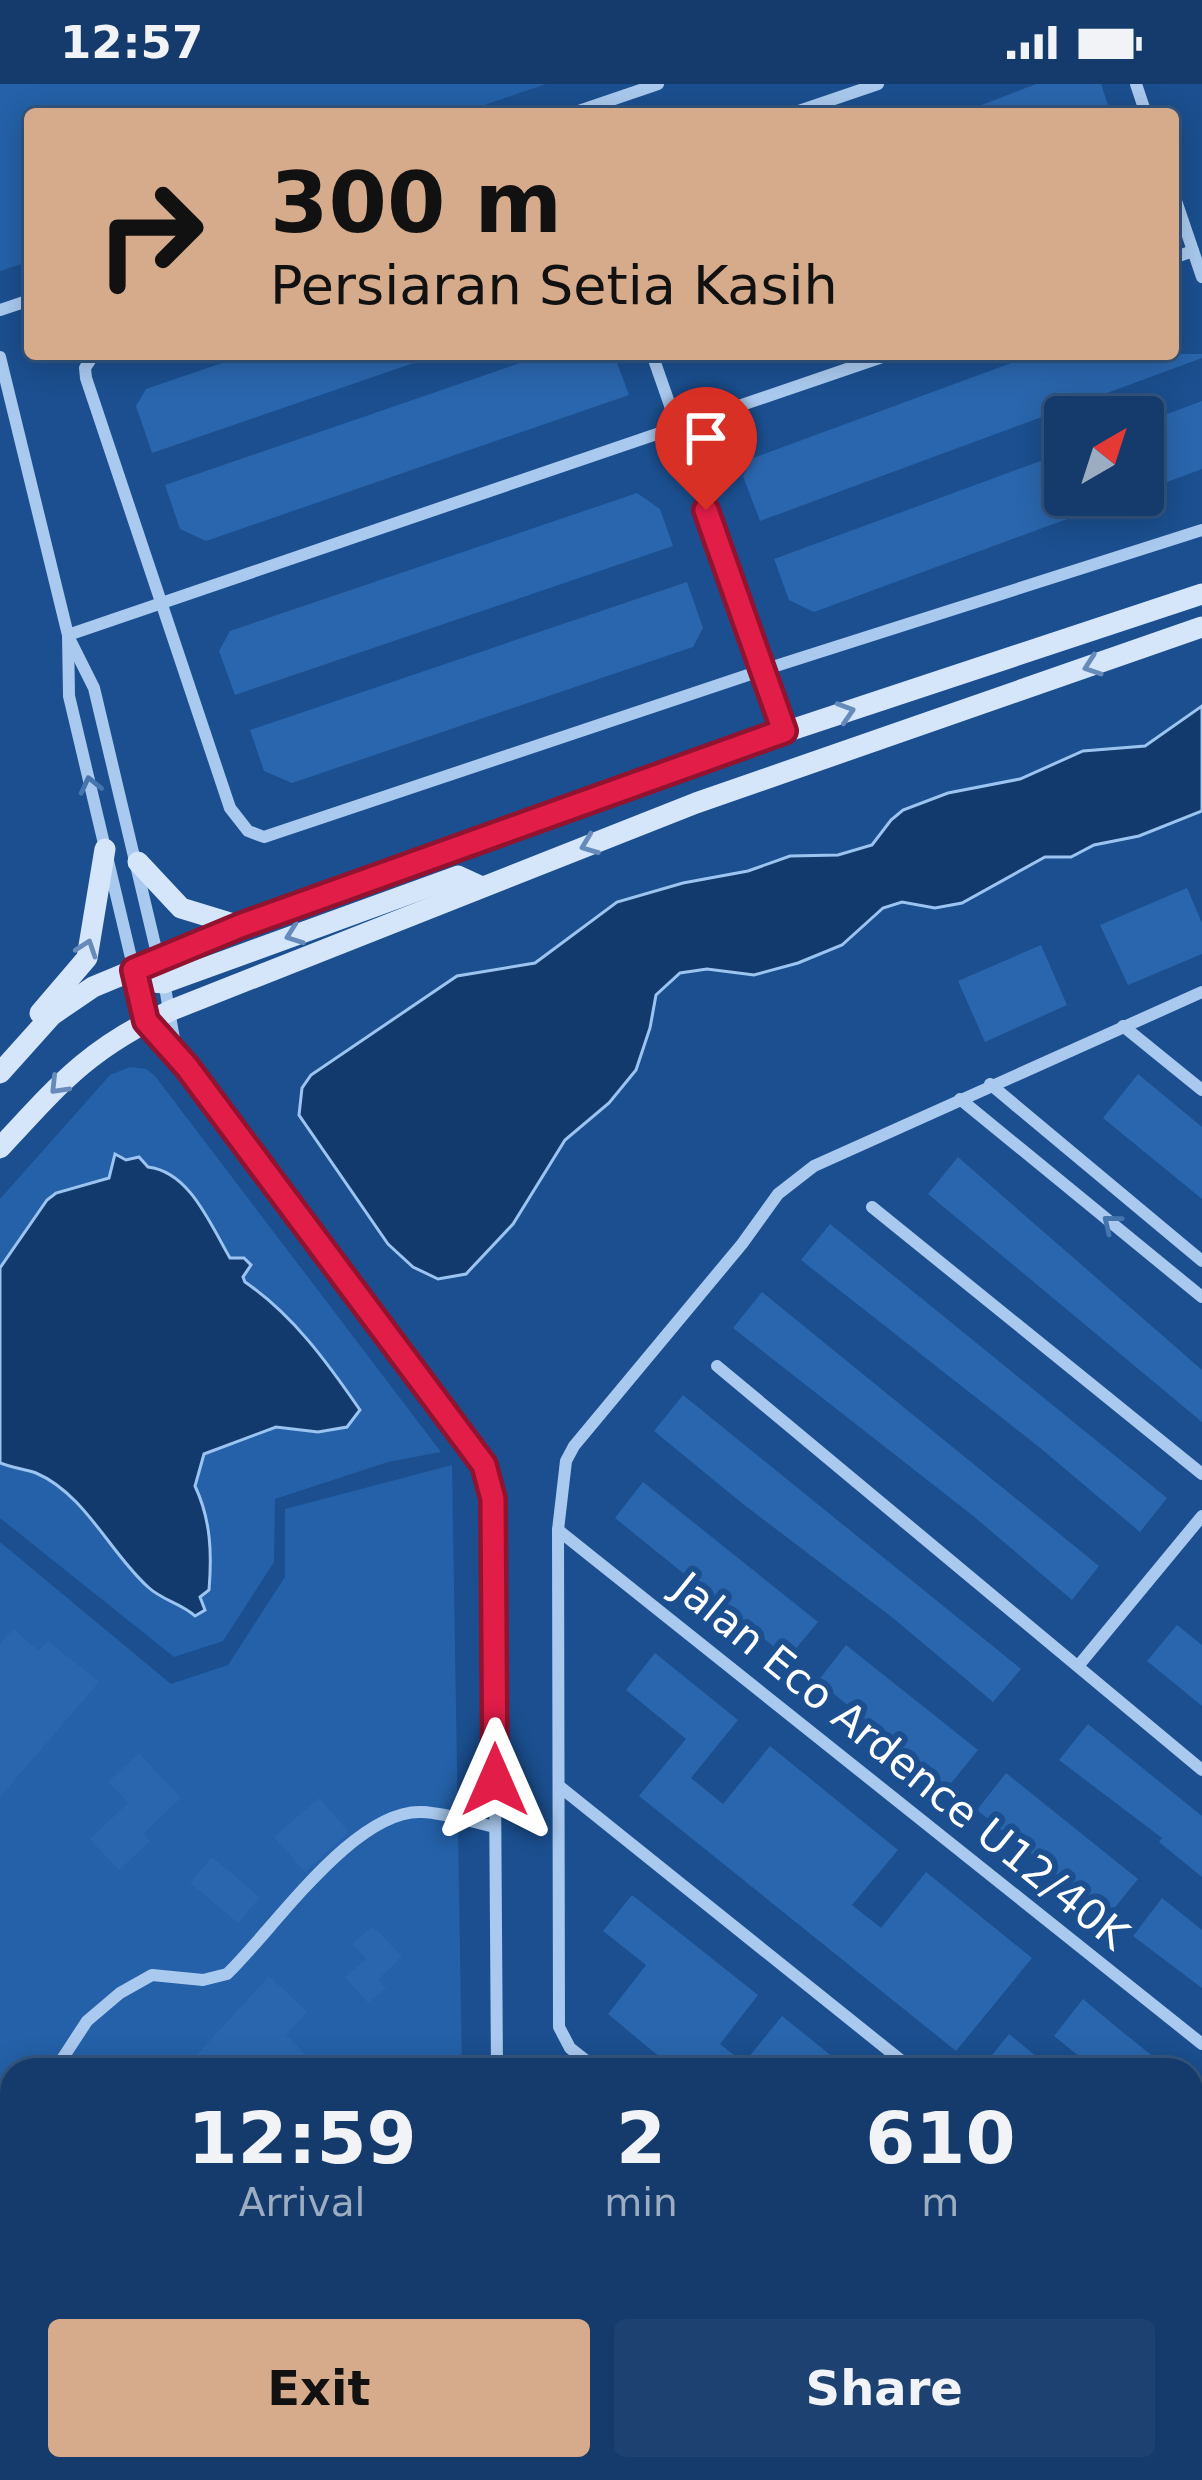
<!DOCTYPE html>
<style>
body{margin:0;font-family:"DejaVu Sans",sans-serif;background:#1d4271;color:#f1f3f6;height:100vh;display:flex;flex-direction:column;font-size:45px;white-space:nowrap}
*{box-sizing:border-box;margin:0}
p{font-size:39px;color:#9dadc1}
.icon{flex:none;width:66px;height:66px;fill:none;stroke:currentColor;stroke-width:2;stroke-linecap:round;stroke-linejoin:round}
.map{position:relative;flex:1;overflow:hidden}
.sheet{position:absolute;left:0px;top:1974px;width:1203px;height:423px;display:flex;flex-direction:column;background:#143b6b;border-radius:36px 36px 0 0;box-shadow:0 6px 30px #0003,0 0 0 3px #33557e}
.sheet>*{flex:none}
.banner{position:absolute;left:24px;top:24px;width:1155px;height:252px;border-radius:12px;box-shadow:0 6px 30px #0003,0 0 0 3px #33557e;background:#d6ab8b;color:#111;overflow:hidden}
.needle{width:78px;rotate:39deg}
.controls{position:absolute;left:1044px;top:312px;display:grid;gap:24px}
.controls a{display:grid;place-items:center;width:120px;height:120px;border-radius:12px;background:#143b6b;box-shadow:0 6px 30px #0003,0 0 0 3px #33557e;font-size:60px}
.pin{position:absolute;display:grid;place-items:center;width:102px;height:102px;color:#fff;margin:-123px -51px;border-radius:50% 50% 50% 0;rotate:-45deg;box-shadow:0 0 12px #0007}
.pin .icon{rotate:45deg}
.me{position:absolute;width:132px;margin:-66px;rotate:0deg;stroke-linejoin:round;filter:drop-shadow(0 0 9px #0008)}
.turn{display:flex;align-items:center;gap:42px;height:252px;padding:0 48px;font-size:54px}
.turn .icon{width:156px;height:156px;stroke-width:2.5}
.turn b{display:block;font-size:84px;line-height:102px}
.eta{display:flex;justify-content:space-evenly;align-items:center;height:204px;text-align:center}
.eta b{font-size:72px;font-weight:800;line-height:84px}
.button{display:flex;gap:24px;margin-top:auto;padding:24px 48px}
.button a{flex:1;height:138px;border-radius:12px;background:#d6ab8b;color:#111;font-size:48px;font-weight:800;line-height:138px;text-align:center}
.button a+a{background:#1d4271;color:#f1f3f6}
.status{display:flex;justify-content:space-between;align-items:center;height:84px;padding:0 60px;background:#143b6b;direction:ltr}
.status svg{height:33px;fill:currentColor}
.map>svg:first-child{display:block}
.green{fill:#2461a8}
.water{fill:#123a6d;stroke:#9cc4f0;stroke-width:3}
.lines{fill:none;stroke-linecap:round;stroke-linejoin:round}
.stream{stroke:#9cc4f0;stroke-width:6}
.building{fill:#2a66ad}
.street{stroke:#a9c9ee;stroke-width:12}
.secondary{stroke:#d6e6fa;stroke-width:21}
.oneway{stroke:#668bba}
.oneway2{stroke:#4674ac}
.route-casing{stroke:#92132f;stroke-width:30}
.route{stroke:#e11d48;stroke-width:21}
.labels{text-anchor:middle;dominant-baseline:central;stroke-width:12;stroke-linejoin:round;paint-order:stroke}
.street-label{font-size:42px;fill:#fff;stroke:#1b4f8f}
</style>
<div class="status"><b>12:57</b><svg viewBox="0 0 49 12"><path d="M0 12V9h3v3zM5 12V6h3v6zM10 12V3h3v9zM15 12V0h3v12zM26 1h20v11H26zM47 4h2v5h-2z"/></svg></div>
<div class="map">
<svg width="1202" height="2396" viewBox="0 0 1202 2396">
<rect width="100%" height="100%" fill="#1b4f8f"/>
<g class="green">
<polygon points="0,0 546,0 458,30 30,30 30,177 0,187"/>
<polygon points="130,983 146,985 155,992 441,1368 388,1378 275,1415 274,1478 223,1557 174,1573 0,1434 0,1115 110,991"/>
<polygon points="452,1381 462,1986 12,1986 12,2246 0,2246 0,1458 171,1600 228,1581 285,1493 285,1425"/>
<polygon points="1191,2354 1202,2354 1202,2396 1103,2396 1102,2385 1191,2385"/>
</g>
<g class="water">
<polygon points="1202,622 1202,727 1139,752 1094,761 1071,773 1045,773 962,819 935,824 902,818 883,824 842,861 798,879 754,891 707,885 680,889 656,911 650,944 636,986 609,1019 565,1056 513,1140 466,1190 438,1195 413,1183 388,1160 299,1031 302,1004 311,991 457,892 535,879 617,818 683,799 748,787 790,772 838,771 872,761 891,736 903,726 948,709 1020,695 1083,667 1145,662"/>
<path d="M115,1070L126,1076L139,1073L148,1083C190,1088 210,1140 230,1174H244L251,1181L243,1193L245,1198C293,1231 327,1278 360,1326L347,1343L318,1348L276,1343L204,1370L195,1402C211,1436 212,1470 209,1506L200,1513L205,1526L195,1532C181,1519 163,1517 148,1503C110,1469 85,1410 36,1389C25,1385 12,1384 0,1379V1184L47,1116L56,1109L109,1094Z"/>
</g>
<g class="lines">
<polyline class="stream" points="1064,2385 1064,2396"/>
</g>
<g class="building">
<polygon points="1036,0 1101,0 1111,30 958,30"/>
<polygon points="248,270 431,270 431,273 152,369 136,322 146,305"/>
<polygon points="546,270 614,270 629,311 206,457 180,445 165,401"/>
<polygon points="1036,270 1202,270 1202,274 760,437 743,392 753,374"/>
<polygon points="1202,317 1202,385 1143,407 1143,339"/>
<polygon points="1065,368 1065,411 1127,413 814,528 789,516 774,475"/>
<polygon points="637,409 660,425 673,462 235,611 219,567 230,547"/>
<polygon points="687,498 703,544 693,563 292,699 264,687 250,646"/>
<polygon points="1187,804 1202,839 1202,870 1128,901 1100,841"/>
<polygon points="1041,861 1067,921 985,958 958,897"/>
<polygon points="1138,990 1202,1043 1202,1115 1103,1034"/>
<polygon points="958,1073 1202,1286 1202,1338 928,1110"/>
<polygon points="830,1140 1167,1414 1140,1448 1039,1363 801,1176"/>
<polygon points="762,1208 1099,1482 1072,1516 972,1431 733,1244"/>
<polygon points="683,1311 1021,1585 993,1618 893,1534 743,1420 654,1347"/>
<polygon points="643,1398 818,1538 788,1574 615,1434"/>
<polygon points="1177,1541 1202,1561 1202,1622 1147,1577"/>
<polygon points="13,1545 39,1567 48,1557 99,1598 0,1713 0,1560"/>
<polygon points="846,1561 978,1666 948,1703 818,1597"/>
<polygon points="655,1569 738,1636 691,1694 723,1720 770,1662 898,1766 852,1821 881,1844 926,1788 1032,1874 956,1967 639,1712 686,1655 626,1606"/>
<polygon points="1088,1640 1202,1732 1202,1793 1159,1758 1162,1754 1059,1676"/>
<polygon points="139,1669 181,1714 143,1750 150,1757 119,1786 90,1755 128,1719 108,1698"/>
<polygon points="1006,1689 1138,1795 1108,1832 977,1726"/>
<polygon points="319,1714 349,1748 305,1788 274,1753"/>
<polygon points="212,1773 260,1813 238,1839 190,1799"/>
<polygon points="632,1811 758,1911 720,1960 744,1979 782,1932 849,1986 677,1986 650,1965 608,1930 646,1881 603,1847"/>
<polygon points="1162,1814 1202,1846 1202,1904 1133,1852"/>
<polygon points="373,1842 402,1873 378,1895 386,1904 368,1919 345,1893 366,1875 352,1860"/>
<polygon points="269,1892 307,1928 286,1951 308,1973 295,1986 183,1986"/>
<polygon points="1083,1915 1120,1946 1170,1986 1096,1986 1054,1952"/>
<polygon points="1009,1950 1053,1986 980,1986"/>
</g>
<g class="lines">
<g class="street">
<polyline points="1136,0 1146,30"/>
<polyline points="570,30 658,0"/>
<polyline points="790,30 878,0"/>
<polyline points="1173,108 1202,193"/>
<polyline points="1173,174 1193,167"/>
<polyline points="0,226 30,216"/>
<polyline points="94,270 85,284 86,294 230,724 248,747 264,753 763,586 1202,446"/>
<polyline points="652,270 784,647"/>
<polyline points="0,273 68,551 69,612 146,937 187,983 484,1381 493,1415 497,1986"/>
<polyline points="68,551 891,270"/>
<polyline points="71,558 94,604 159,878"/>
<polyline points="164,898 176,966"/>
<polyline points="1123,942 1202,1006"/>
<polyline points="990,1000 1202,1177"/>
<polyline points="960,1015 1202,1213"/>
<polyline points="872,1123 1202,1390"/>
<polyline points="717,1282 1202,1686"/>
<polyline points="558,1446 1202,1960"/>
<polyline points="1079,1581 1202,1432"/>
<polyline points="559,1702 913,1986"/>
<path d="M55,1986L87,1937L120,1909L152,1891L203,1896L227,1890C274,1845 354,1725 422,1728C446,1729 472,1738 495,1743"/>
<polyline points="598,1986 570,1964 559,1943 558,1446 566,1377 574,1362 742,1160 778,1110 814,1082 1202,908"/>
<polyline points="1191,2170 1202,2170"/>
<polyline points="0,2278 12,2278"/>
<polyline points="1191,2281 1202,2281"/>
<polyline points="0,2337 12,2338"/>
<polyline points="30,2396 30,2385"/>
<polyline points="252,2396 532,2388"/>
</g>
<g class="secondary">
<polyline points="138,778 181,824 240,842"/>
<polyline points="134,886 153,898 164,899 458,792 482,803"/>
<polyline points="40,929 87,874 105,765"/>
<polyline points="0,989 52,931 93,903 240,842 445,771 667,687 1202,510"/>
<path d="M0,1064C59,1000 90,963 172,926L696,719L1202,543"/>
</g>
</g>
<defs><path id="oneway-chevron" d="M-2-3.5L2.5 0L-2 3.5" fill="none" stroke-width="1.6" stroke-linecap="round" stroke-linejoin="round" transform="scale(3)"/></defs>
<g class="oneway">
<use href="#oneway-chevron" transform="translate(1092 582) rotate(161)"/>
<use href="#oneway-chevron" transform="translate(846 628) rotate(-17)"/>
<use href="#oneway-chevron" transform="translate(589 761) rotate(159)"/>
<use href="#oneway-chevron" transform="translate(294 851) rotate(160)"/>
<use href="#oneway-chevron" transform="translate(87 864) rotate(-71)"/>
<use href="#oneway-chevron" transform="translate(58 1002) rotate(134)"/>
</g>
<g class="oneway2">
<use href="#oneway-chevron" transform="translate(90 701) rotate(-103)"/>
<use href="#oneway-chevron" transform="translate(1111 1139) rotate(-141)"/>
</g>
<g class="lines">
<defs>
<polyline id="route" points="495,1696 493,1415 484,1381 187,983 146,937 134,886 240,842 784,647 706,426"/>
</defs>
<use href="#route" class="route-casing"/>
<use href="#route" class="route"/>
</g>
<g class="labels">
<g class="street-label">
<text transform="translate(901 1677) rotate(39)">Jalan Eco Ardence U12/40K</text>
</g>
</g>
</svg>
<div class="controls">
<a><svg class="needle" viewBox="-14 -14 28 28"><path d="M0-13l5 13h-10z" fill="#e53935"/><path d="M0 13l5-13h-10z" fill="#9dadc1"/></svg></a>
</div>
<div class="pin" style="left:706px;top:426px;background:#d93025"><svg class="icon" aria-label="arrive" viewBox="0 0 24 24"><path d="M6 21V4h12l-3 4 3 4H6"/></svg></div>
<svg class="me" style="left:495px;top:1696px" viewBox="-20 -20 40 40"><path d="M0-17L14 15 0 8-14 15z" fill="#e11d48" stroke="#fff" stroke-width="4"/></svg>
<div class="banner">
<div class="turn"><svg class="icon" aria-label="right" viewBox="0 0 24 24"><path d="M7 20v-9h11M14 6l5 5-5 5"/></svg><div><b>300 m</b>Persiaran Setia Kasih</div></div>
</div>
<section class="sheet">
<div class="eta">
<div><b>12:59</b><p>Arrival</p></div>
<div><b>2</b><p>min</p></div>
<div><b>610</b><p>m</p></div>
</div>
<div class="button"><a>Exit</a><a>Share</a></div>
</section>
</div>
